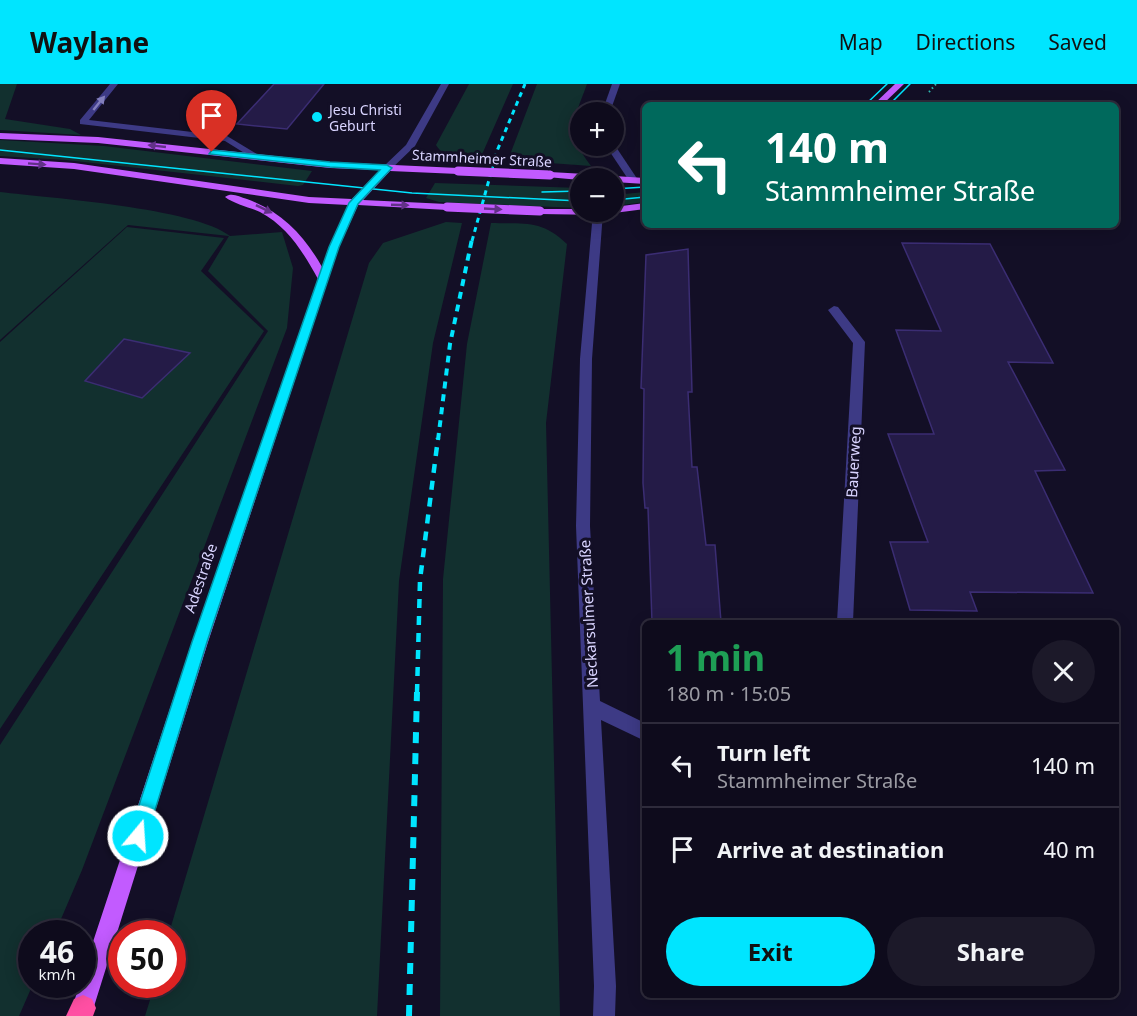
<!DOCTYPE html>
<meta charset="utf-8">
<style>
body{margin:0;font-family:"Noto Sans",sans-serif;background:#1c1929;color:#f1f3f6;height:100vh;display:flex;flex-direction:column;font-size:22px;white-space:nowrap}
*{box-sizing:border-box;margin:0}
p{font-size:20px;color:#9b9ba3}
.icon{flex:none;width:33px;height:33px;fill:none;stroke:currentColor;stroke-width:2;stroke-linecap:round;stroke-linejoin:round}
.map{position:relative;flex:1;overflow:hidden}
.panel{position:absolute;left:642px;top:536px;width:477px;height:378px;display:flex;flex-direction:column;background:#0e0b1c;border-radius:9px;box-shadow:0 3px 15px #0003,0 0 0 2px #2e2b3b}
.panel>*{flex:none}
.guide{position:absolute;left:642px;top:18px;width:477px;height:126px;border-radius:9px;box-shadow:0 3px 15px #0003,0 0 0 2px #2e2b3b;background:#00695c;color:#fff;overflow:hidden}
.buttons{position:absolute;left:570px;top:18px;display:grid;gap:12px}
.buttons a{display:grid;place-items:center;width:54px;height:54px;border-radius:50%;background:#0e0b1c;box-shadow:0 3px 15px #0003,0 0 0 2px #2e2b3b;font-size:30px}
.speed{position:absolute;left:18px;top:836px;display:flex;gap:12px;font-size:30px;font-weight:700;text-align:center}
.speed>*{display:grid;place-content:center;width:78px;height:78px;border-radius:50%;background:#0e0b1c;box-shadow:0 3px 15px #0003,0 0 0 2px #2e2b3b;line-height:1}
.speed small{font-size:15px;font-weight:400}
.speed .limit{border:9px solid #d22;background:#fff;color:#111}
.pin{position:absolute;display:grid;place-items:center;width:51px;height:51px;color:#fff;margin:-62px -26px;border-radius:50% 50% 50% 0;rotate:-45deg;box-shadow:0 0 6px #0007}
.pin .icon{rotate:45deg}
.me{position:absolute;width:66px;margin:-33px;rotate:18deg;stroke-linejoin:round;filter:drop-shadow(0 0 4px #0008)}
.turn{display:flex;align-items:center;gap:21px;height:126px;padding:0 24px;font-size:27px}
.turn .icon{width:78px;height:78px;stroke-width:2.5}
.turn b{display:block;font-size:42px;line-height:51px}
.round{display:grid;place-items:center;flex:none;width:63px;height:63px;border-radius:32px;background:#1c1929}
.summary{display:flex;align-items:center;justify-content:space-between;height:102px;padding:0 24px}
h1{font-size:36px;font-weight:700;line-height:45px;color:#1e9e55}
.button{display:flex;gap:12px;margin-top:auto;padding:12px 24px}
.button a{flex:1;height:69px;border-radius:36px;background:#00e5ff;color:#111;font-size:24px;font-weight:700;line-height:69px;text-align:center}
.button a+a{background:#1c1929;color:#f1f3f6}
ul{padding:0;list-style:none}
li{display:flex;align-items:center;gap:18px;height:84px;padding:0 24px;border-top:2px solid #2e2b3b}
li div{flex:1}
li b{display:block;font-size:22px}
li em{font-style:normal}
header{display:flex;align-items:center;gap:36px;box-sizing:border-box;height:84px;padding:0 30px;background:#00e5ff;color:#111}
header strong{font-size:28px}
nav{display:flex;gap:33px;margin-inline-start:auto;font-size:21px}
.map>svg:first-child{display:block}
.green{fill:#12302f}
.building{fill:#241b47;stroke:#3b2d73;stroke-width:1.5}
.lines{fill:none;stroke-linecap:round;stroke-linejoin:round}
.path{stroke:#2fb8b0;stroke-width:2;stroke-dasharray:1.5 3;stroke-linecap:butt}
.minor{fill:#3d3a85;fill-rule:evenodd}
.major{fill:#c25bff;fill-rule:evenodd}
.highway{fill:#ff4fa3;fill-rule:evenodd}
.tram{stroke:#00e5ff;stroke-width:1.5}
.rail-far3{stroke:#00e5ff;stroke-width:3;stroke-dasharray:5 4.5;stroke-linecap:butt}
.rail-far2{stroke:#00e5ff;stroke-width:4;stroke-dasharray:7 6;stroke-linecap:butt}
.rail-far1{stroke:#00e5ff;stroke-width:4.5;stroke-dasharray:9 8;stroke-linecap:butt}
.rail{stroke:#00e5ff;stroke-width:6;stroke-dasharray:11 10;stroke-linecap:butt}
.major-bridge{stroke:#c25bff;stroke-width:9}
.oneway{fill:#837fbc}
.oneway2{fill:#623188}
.route{fill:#00e5ff;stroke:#0095a6;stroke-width:1.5}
.poi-dot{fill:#00e5ff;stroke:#130f26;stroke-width:2}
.labels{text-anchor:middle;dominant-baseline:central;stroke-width:6;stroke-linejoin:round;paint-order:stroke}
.far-poi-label{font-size:14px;fill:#d9d4ff;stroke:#130f26;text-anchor:start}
.far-street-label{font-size:14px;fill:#d9d4ff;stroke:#130f26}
.street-label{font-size:15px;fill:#d9d4ff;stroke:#130f26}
</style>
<header>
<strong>Waylane</strong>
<nav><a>Map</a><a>Directions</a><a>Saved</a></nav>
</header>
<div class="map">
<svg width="1137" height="932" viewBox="0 0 1137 932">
<rect width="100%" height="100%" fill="#130f26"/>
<g class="green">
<polygon points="0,0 17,0 5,35 70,45 81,51 0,46"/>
<path d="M469,0H513L480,75C463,75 446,77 436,61Z"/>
<path d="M537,0H587C573,39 564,46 591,82L508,76Z"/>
<polygon points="0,56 104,62 312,87 303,101 298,102 66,76 0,72"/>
<polygon points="435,99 580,104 580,124 439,118 426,114"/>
<path d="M0,108C50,114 195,124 230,152L282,148L293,184L287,244L82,786L55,849H32L33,900L19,932H0V661L268,247L208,187L229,152L128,141L0,256Z"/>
<polygon points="645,108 645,118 614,122 614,111"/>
<polygon points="446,138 462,139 433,259 399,497 377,932 145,932 155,900 172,900 172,849 169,849 369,179 383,159"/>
<path d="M491,139C525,140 541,135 567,160L546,339L560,932H440L443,495L467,260Z"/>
<polygon points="127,143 224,154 201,187 264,247 0,645 0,258"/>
</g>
<g class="building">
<polygon points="274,0 324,0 287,45 237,40"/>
<polygon points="902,159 990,160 1053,279 1008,278 1065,386 1035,387 1093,509 970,508 977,527 910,526 890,458 928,458 888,350 934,350 896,246 941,247"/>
<polygon points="688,165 692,308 688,308 692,383 697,383 706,461 715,461 721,538 652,538 648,424 645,424 643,399 644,305 641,304 646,171"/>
<polygon points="124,255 190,269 142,314 85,297"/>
</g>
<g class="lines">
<polyline class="path" points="929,8 936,0"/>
<g class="minor">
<polygon points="110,0 118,0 89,36 227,52 262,73 254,75 225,57 80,40 80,36"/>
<polygon points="441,0 449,0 415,62 390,86 384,86 384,82 406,61"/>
<polygon points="612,0 620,0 610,28 602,28"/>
<polygon points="614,60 638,96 636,98 630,98 606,62"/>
<polygon points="593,128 603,128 592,275 590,442 600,617 645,639 645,657 601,636 616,902 615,932 593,932 594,902 576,442 580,275"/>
<polygon points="834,222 838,223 865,258 853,538 837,538 853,259 828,226"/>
</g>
<g class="major">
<polygon points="895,0 904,0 882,21 873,21"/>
<path d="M0,49L98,53L330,78L458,84L463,87L458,90L390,87L363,116L447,120L452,123L447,126L358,121L339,163L208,558L91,932H69L80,900H82V891L192,558L318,195C303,168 288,143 260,128C249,123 234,120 225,113C232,108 239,113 247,115C282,128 304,151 322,183L348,121L309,119L74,85L0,80V74L74,79L309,113L352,115L380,86L330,84L98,59L0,55Z"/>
<polygon points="550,88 603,91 608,94 580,96 547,93 547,89"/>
<polygon points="614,92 645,94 645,100 614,98 614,94 610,94"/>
<polygon points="645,119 645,125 614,129 610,128 614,128 614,123"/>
<polygon points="536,125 580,125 580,128 607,128 602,131 540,130 536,129"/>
</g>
<polygon class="highway" points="83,911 92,915 96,924 93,932 66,932 74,915"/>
<g class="tram">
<polyline points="865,21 887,0"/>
<polyline points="889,21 910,0"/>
<polyline points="0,66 412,109 580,117"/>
<polyline points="614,105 645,103"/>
<polyline points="542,108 580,107"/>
<polyline points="614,116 645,113"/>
</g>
<polyline class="rail-far3" points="472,157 497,67 525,0"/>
<polyline class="rail-far2" points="438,356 450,260 472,155"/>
<polyline class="rail-far1" points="417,609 420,496 438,354"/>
<polyline class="rail" points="409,932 417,608"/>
<g class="major-bridge">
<polyline points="458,87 550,91"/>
<polyline points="447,123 540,127"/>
</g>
</g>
<defs><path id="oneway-solid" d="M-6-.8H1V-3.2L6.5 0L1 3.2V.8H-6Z" transform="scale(1.5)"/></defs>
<use class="oneway" href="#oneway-solid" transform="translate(99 19) rotate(-51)"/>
<g class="oneway2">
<use href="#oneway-solid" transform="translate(157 62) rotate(-174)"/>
<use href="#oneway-solid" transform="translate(37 80) rotate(4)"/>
<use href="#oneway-solid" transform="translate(400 121) rotate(2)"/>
<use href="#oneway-solid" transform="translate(264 125) rotate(26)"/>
<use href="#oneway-solid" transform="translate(493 125) rotate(3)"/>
</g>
<polygon class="route" points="212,66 330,78 387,81 392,84 358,120 339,163 207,558 147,752 144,758 138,761 132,758 129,752 192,558 329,163 349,119 380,86 330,83 209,70"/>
<circle class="poi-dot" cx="317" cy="33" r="6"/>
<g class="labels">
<g class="far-poi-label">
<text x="329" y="25">Jesu Christi<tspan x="329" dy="16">Geburt</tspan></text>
</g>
<g class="far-street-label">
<text transform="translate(482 74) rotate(3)">Stammheimer Straße</text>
</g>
<g class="street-label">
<text transform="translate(853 378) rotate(-87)">Bauerweg</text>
<text transform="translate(200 494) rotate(-71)">Adestraße</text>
<text transform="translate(588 530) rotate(-93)">Neckarsulmer Straße</text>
</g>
</g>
</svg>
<div class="buttons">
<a>+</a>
<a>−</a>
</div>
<div class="speed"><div>46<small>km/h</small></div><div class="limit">50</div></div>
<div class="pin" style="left:212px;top:68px;background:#d93025"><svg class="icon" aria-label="arrive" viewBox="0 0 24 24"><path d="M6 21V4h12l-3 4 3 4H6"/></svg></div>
<svg class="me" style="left:138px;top:752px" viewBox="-20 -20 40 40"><circle r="17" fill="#00e5ff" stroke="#fff" stroke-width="3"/><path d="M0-11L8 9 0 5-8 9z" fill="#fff"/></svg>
<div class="guide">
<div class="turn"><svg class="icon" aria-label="left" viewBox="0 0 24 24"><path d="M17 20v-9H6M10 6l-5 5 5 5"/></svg><div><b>140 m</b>Stammheimer Straße</div></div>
</div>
<section class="panel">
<div class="summary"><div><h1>1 min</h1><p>180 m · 15:05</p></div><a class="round"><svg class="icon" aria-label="close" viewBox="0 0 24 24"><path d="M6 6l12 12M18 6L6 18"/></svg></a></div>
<ul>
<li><svg class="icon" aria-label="left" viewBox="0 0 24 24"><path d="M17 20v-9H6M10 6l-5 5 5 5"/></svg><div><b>Turn left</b><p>Stammheimer Straße</p></div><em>140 m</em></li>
<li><svg class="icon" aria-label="arrive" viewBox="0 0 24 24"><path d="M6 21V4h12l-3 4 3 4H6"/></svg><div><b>Arrive at destination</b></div><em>40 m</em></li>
</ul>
<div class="button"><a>Exit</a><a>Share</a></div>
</section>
</div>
